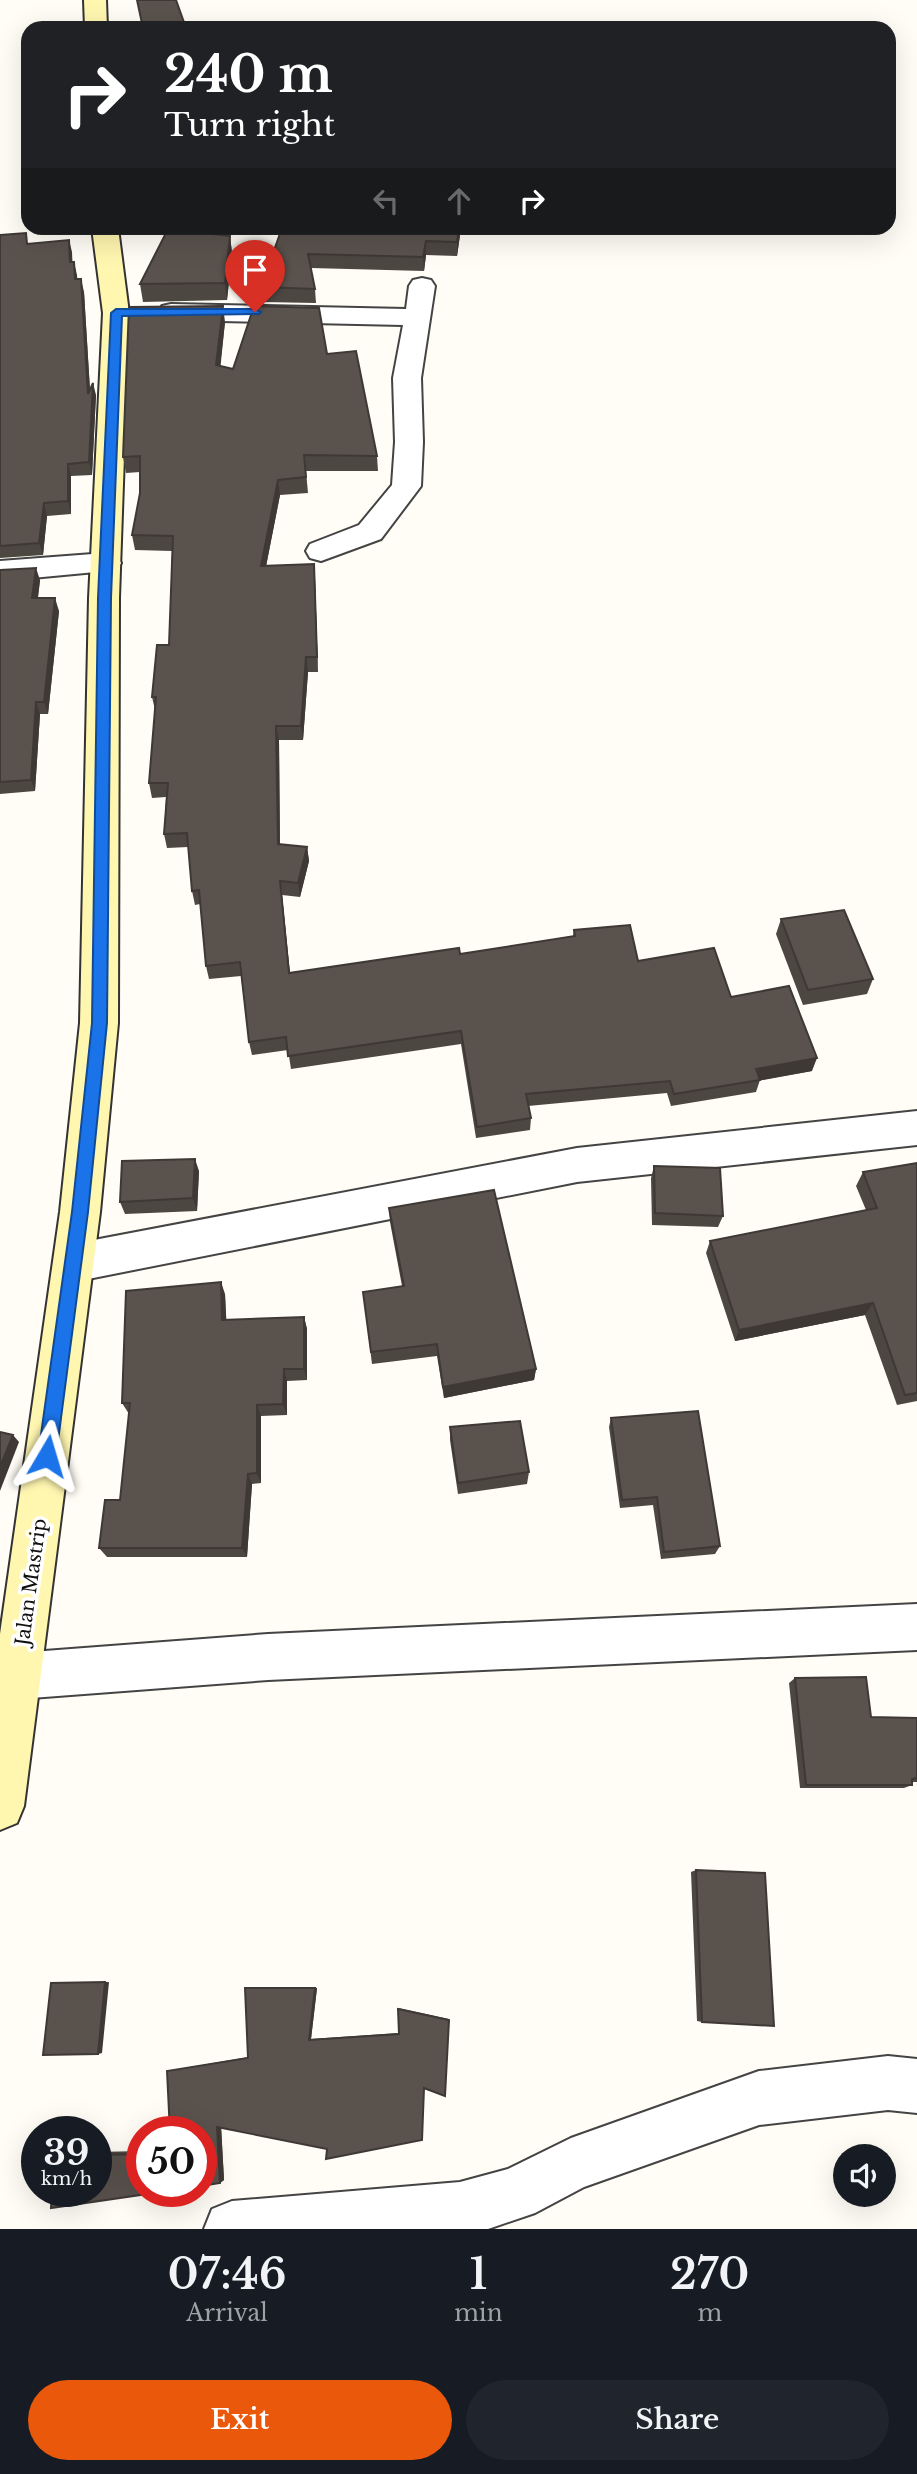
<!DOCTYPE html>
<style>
body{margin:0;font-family:"Libre Baskerville",serif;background:#20242c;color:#f1f3f6;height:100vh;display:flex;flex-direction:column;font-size:26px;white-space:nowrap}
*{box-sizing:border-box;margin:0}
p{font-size:23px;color:#9ea1a6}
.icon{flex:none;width:38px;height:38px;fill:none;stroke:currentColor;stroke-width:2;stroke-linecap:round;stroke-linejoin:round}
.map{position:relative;height:2229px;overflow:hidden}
.panel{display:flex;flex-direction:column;background:#171b24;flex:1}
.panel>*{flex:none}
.top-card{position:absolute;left:21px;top:21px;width:875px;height:214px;border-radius:21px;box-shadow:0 7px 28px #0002;background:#202124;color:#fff;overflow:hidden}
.controls{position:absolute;left:833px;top:2144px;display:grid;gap:14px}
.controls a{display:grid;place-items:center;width:63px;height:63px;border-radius:50%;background:#171b24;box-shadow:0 7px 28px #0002;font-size:35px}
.speed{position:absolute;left:21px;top:2116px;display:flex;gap:14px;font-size:35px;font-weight:700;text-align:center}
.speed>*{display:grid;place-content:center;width:91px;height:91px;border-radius:50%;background:#171b24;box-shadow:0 7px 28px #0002;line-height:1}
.speed small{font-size:18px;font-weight:400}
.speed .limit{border:10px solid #d22;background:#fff;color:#111}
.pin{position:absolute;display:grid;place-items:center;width:60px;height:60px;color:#fff;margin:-72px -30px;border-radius:50% 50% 50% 0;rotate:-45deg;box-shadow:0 0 7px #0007}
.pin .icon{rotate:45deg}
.me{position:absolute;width:77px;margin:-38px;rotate:7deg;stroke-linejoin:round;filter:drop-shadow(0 0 5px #0008)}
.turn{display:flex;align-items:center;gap:24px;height:147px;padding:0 28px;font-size:32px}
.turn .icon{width:91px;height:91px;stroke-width:2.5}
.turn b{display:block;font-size:49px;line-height:60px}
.lanes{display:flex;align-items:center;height:66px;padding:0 28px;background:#0003;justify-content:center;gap:35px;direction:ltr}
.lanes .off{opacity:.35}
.eta{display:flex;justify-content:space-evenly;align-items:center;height:119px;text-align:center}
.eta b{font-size:42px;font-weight:600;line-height:49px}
.primary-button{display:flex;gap:14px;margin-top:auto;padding:14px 28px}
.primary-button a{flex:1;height:80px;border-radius:42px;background:#ea580c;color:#fff;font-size:28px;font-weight:600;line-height:80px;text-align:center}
.primary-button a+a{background:#20242c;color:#f1f3f6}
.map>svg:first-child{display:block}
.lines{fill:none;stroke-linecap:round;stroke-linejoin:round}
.street-casing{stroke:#444;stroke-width:4}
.secondary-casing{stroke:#333;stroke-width:4}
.street{fill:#fff;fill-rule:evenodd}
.secondary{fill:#fff6b0;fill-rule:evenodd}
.wall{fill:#4d4742}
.shaded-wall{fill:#3f3936}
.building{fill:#5a524d;stroke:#3f3936;stroke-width:2}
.route{fill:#1a73e8;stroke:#114b97;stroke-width:2}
.labels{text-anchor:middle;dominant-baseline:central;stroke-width:7;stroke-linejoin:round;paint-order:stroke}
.street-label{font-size:19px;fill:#111;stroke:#fff}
</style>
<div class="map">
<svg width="917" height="2229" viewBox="0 0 917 2229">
<rect width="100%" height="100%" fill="#fffdf5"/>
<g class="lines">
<defs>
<g id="street">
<polygon points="422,278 431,280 435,286 421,378 423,442 421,486 381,539 321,561 310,558 306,551 310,544 359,525 392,485 395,442 393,378 403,325 171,320 162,318 158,312 162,306 171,304 406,309 409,286 413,280"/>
<polygon points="106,553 117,556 121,563 117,570 0,581 0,561"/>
<polygon points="917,1111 917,1145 577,1182 73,1282 59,1276 53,1263 59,1250 73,1244 577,1148"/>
<polygon points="917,1604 917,1650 268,1680 18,1699 1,1693 0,1689 1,1659 18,1653 268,1634"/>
<polygon points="888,2056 917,2059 917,2113 888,2110 759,2125 584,2187 535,2213 488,2229 204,2229 212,2209 232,2201 460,2182 508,2169 571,2138 759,2071"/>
</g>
<g id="secondary">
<polygon points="84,0 106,0 107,28 85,28"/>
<polygon points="92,228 118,228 129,313 119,598 118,1023 100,1212 24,1806 17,1823 0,1830 0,1634 60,1212 80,1023 89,598 103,313"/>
</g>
</defs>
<use href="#street" class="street-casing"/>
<use href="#secondary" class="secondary-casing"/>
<use href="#street" class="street"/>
<use href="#secondary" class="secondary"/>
</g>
<g class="wall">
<polygon points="282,228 461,228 457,256 426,255 424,271 311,268 315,289 316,303 263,302 261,287"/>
<polygon points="0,235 29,243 72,252 72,262 74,262 77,279 84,292 90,390 96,395 92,475 71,476 71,514 47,516 43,555 0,558"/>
<polygon points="230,236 232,253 227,300 143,302 140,284"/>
<polygon points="225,322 220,366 233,369 327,354 377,456 378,471 306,471 308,493 280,495 266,566 315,579 318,672 308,672 303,740 279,740 280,844 307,847 309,861 300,897 282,895 290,973 460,954 573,936 574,930 638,961 731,997 812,1071 760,1080 756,1092 671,1106 667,1093 528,1106 531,1118 530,1130 476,1138 461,1044 291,1069 288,1050 252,1055 249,1042 241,976 209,979 206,966 200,904 195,905 192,891 188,847 167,848 164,834 166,797 152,798 149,783 155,710 152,697 169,645 172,551 135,550 132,535 140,493 140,472 126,473 123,457"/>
<polygon points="0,570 40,580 38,598 59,611 48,714 40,714 35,791 0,794"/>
<polygon points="781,919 873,979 867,994 803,1005 776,934"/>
<polygon points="917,1163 917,1401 897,1405 865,1315 735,1341 706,1253 710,1241 866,1210 856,1186 863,1172"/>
<polygon points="654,1166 723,1216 718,1227 652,1225 651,1178"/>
<polygon points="199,1171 197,1211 125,1214 120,1202"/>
<polygon points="389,1208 536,1369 534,1380 444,1398 437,1356 372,1364 363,1292 402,1286 390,1222"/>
<polygon points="225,1294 226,1320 304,1317 307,1329 307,1380 287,1381 287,1415 261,1416 261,1483 252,1484 247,1557 107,1557 99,1548 120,1500 129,1414 122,1403"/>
<polygon points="611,1418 720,1546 715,1554 661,1559 653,1505 620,1508 609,1427"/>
<polygon points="450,1427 529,1472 527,1484 458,1494 450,1440"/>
<polygon points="795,1678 871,1717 917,1718 917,1782 912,1782 912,1785 904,1788 800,1788 789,1683"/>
<polygon points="696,1870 702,2022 697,2021 691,1872"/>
<polygon points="245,1988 317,1988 311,2039 399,2033 398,2009 399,2008 449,2019 445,2096 424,2089 327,2149 221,2128 224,2180 220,2183 167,2071 248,2057"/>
<polygon points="142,2151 142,2191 96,2191 96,2152"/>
</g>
<g class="shaded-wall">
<polygon points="459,228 461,228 457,256 457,242"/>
<polygon points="230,236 232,253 227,300 225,283"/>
<polygon points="69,240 72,252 73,275 70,262"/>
<polygon points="426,241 426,255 424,271 423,257"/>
<polygon points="74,262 77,275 78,292 75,279"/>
<polygon points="81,279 84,292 91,407 88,394"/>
<polygon points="223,306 225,322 219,381 216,365"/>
<polygon points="93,383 96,395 92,475 89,462"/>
<polygon points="68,464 71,476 71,514 68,501"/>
<polygon points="278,480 280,495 263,582 261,566"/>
<polygon points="44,503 47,516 43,555 39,543"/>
<polygon points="314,564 315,579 318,672 317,657"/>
<polygon points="36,568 40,580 36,611 32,598"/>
<polygon points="55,598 59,611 48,714 44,702"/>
<polygon points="306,657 308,672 303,740 301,726"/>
<polygon points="36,702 40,714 35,791 31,780"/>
<polygon points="276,726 279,740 280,858 278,844"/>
<polygon points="307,847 309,861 300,897 298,883"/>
<polygon points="280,881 282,895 291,986 289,973"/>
<polygon points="817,1058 812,1071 752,1082 756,1069"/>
<polygon points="195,1159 199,1171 197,1211 193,1198"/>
<polygon points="221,1282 225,1294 227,1333 222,1320"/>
<polygon points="873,1303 865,1315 735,1341 739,1330"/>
<polygon points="304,1317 307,1329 307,1380 304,1369"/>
<polygon points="284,1369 287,1381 287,1415 283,1404"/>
<polygon points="536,1369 534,1380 444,1398 443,1387"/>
<polygon points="257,1405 261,1416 261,1483 257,1473"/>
<polygon points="13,1435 19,1442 0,1491 0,1467"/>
<polygon points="248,1474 252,1484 247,1557 242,1548"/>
<polygon points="105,1982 109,1982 102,2053 98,2054"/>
<polygon points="315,1988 317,1988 311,2039 309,2040"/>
<polygon points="221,2124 224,2180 220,2183 217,2127"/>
</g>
<g class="building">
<polygon points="137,0 176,0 186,28 143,28"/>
<polygon points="282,228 459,228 457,242 426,241 423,257 308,254 315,289 261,287"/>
<polygon points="168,229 230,236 225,283 140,284"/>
<polygon points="26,233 27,244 69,240 70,262 74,262 75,279 81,279 88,394 93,383 89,462 68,464 68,501 44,503 39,543 0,546 0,235"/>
<polygon points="223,306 216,365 233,369 254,306 319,308 327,354 356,351 377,456 304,455 306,477 278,480 261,566 314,564 317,657 306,657 301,726 276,726 278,844 307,847 298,883 280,881 289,973 459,948 460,954 575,936 574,930 630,925 638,961 714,948 731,997 789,986 817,1058 756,1069 760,1080 674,1094 670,1081 526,1094 531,1118 477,1127 461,1031 288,1056 286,1037 249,1042 240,962 206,966 199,890 192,891 187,833 164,834 168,783 149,783 156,697 152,697 157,645 169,645 173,536 132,535 140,493 140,456 123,457 129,307"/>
<polygon points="36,568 32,598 55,598 44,702 36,702 31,780 0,782 0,570"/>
<polygon points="844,910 873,979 808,990 781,919"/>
<polygon points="195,1159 193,1198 120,1202 122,1161"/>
<polygon points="917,1163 917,1393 905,1395 873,1303 739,1330 710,1241 877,1208 863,1172"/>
<polygon points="654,1166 720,1168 723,1216 655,1213"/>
<polygon points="494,1190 536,1369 443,1387 437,1344 371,1352 363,1292 404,1286 389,1208"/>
<polygon points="221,1282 222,1320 304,1317 304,1369 284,1369 283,1404 257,1405 257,1473 248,1474 242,1548 99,1548 105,1500 120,1500 130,1403 122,1403 126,1291"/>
<polygon points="698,1411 720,1546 664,1552 657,1497 622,1500 611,1418"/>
<polygon points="520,1421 529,1472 458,1483 450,1427"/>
<polygon points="0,1432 13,1435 0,1467"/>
<polygon points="866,1677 871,1717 917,1718 917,1778 912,1779 912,1785 806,1785 795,1678"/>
<polygon points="696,1870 765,1873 774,2026 702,2022"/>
<polygon points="105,1982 98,2054 43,2055 51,1983"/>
<polygon points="245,1988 315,1988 309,2040 399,2034 398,2009 449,2020 445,2096 424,2088 422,2140 326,2159 327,2149 217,2127 220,2183 201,2186 201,2132 170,2132 167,2071 248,2058"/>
<polygon points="142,2154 142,2191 168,2191 51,2208 52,2191 96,2191 96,2155"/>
</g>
<polygon class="route" points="255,309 261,312 259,314 122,316 111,598 107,1023 88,1212 56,1456 54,1462 47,1465 41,1462 38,1456 72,1212 92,1023 98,598 111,313 116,309"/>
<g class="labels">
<g class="street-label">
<text transform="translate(31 1582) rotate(-82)">Jalan Mastrip</text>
</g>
</g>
</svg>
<div class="controls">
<a><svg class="icon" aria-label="sound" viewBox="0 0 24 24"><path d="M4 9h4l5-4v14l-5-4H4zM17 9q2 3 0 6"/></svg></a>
</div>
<div class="speed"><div>39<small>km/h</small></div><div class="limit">50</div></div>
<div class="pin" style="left:255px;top:312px;background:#d93025"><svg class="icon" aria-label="arrive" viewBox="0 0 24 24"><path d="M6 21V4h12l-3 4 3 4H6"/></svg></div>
<svg class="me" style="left:47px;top:1456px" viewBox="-20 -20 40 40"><path d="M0-17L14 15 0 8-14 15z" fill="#1a73e8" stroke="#fff" stroke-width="4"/></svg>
<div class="top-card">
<div class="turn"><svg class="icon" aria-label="right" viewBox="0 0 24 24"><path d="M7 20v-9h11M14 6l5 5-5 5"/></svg><div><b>240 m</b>Turn right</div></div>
<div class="lanes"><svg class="icon off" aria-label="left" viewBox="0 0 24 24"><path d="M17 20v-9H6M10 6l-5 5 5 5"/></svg><svg class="icon off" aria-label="ahead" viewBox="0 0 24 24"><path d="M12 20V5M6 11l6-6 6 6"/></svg><svg class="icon" aria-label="right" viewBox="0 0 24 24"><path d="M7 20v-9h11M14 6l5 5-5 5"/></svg></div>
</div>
</div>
<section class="panel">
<div class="eta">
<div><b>07:46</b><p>Arrival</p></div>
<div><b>1</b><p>min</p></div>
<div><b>270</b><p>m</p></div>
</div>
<div class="primary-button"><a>Exit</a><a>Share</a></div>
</section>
